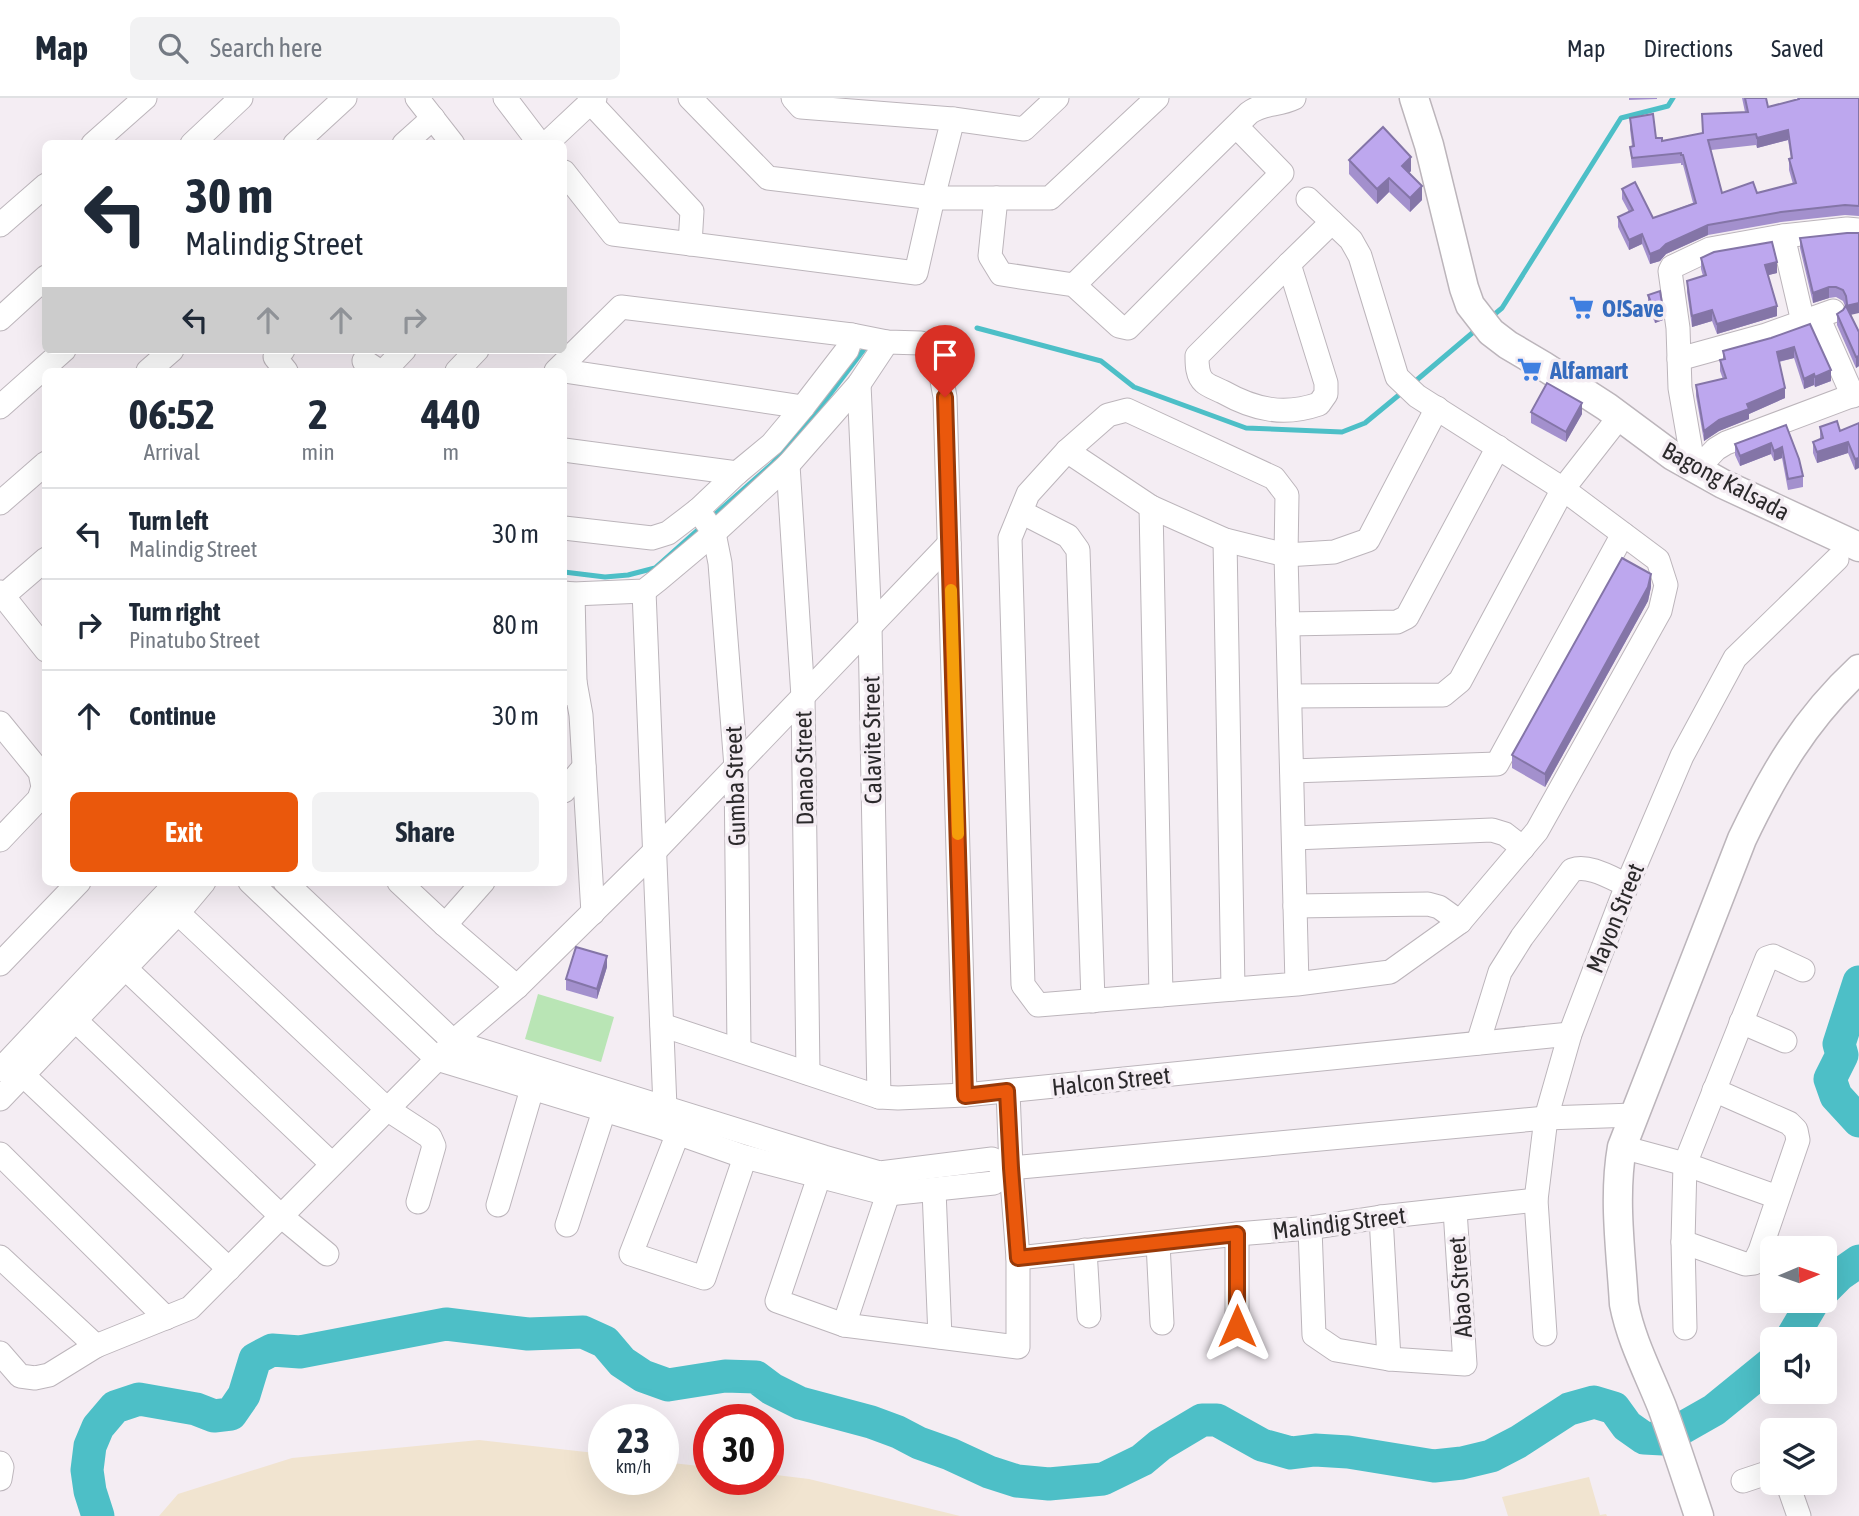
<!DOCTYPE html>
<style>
body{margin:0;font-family:"Asap Condensed",sans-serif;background:#f2f2f3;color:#1f2937;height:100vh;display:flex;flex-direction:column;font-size:26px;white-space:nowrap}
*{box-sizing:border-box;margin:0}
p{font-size:23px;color:#747a83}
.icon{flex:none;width:38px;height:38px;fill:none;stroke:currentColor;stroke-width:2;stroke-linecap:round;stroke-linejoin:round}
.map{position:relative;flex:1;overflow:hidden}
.sheet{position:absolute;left:42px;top:270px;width:525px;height:518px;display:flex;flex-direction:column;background:#fff;border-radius:10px;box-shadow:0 7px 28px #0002}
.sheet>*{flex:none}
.top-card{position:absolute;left:42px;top:42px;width:525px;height:214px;border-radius:10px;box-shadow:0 7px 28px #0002;background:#fff;color:#1f2937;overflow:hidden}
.needle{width:46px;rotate:88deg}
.buttons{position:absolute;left:1760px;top:1138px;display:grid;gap:14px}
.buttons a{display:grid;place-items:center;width:77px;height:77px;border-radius:10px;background:#fff;box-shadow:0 7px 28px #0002;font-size:35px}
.speed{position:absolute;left:588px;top:1306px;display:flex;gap:14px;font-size:35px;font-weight:700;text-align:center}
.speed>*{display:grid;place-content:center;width:91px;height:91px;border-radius:50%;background:#fff;box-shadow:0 7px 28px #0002;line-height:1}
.speed small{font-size:18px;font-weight:400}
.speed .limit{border:10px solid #d22;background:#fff;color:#111}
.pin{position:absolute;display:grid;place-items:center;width:60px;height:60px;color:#fff;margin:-72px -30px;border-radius:50% 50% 50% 0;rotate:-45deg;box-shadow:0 0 7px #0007}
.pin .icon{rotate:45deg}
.me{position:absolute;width:77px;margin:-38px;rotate:0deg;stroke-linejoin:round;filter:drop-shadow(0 0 5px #0008)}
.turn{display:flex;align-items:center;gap:24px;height:147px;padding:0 28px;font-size:32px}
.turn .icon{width:91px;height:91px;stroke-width:2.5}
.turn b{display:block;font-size:49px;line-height:60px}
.lanes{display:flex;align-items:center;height:66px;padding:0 28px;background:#0003;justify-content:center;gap:35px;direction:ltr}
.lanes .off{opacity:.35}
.eta{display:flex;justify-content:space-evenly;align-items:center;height:119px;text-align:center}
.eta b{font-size:42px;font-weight:700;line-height:49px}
.button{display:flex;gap:14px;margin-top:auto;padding:14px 28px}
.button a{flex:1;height:80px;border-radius:10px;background:#ea580c;color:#fff;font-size:28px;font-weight:700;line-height:80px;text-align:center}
.button a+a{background:#f2f2f3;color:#1f2937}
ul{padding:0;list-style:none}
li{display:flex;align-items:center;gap:21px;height:91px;padding:0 28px;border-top:2px solid #e0e1e3}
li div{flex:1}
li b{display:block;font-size:26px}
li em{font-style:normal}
header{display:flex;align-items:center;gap:42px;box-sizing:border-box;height:98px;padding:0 35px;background:#fff;border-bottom:2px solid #e0e1e3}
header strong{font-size:33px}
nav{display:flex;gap:38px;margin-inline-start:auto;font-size:24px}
.search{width:490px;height:63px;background:#f2f2f3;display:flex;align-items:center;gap:18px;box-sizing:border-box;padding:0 24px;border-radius:10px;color:#747a83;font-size:26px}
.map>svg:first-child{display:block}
.industrial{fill:#f1e4d0}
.green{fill:#b9e5b5}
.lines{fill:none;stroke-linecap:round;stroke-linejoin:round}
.stream{stroke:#4dbfc7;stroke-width:5}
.river{stroke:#4dbfc7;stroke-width:33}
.minor-casing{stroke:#bcb5bb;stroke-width:25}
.tertiary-casing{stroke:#bcb5bb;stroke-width:31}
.minor{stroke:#fff;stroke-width:23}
.tertiary{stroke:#fff;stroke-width:28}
.wall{fill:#a390cd;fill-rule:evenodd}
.shaded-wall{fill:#8475a7}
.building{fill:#bda7ee;stroke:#8475a7;stroke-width:2;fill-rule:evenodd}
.route-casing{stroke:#983908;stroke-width:18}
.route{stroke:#ea580c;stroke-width:12}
.slow{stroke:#f59e0b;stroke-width:12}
.labels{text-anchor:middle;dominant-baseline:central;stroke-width:7;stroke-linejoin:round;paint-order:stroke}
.shop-label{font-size:24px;font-weight:bold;fill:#366cbe;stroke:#f4edf3;text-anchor:start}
.street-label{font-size:24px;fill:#2b292b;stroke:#f4edf3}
</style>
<header>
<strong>Map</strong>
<div class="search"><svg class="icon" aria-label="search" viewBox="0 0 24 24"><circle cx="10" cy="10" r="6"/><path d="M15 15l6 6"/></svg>Search here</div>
<nav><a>Map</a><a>Directions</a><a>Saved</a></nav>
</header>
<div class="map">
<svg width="1859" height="1418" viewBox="0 0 1859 1418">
<rect width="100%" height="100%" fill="#f4edf3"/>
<g class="industrial">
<polygon points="479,1342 604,1356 604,1381 663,1381 663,1364 709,1369 709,1381 768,1381 768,1376 809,1381 960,1418 159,1418 178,1396 292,1360"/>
<polygon points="1589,1379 1600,1417 1606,1416 1607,1418 1508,1418 1502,1399"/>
</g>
<polygon class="green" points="538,896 614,919 601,964 525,941"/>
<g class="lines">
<g class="stream">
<polyline points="1490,220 1502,210 1621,20 1668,8 1673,0"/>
<polyline points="977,230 1101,263 1134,289 1246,330 1342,334 1365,325 1405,292"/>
<polyline points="1412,286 1477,231"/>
<polyline points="711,420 773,365 806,328 865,250"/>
<polyline points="564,474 605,479 628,477 655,470 701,429"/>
</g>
<g class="river">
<polyline points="1859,884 1839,946 1842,957 1830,981 1836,998 1859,1023"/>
<polyline points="1825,1191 1839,1177 1859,1163"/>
<polyline points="1791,1241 1814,1202"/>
<polyline points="98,1418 90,1393 87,1372 90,1348 98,1329 115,1309 139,1301 196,1311 214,1318 231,1316 244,1297 255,1261 272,1252 300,1254 446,1226 528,1236 583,1234 605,1244 622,1264 643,1278 668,1287 725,1278 756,1279 772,1291 800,1305 871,1324 898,1334 919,1345 950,1356 989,1374 1017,1383 1049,1386 1103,1381 1142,1362 1160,1347 1202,1322 1217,1322 1262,1347 1291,1355 1315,1352 1348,1354 1434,1368 1462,1365 1491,1358 1518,1344 1569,1311 1594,1304 1614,1310 1627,1328 1644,1340 1663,1341 1714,1312 1773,1264"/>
</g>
<defs>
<g id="minor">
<polyline points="417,0 453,46"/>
<polyline points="505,0 540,46"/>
<polyline points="690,0 768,80 933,100 1050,100 1157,0"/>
<polyline points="793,0 801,9 953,21 1024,31 1057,0"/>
<polyline points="590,4 692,113 690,146"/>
<polyline points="93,46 145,0"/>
<polyline points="192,46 241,0"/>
<polyline points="295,46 345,0"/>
<polyline points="404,46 433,20"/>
<polyline points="546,46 595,0"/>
<polyline points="564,74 613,136 916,175 933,100 953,21"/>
<polyline points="996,100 990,158 1001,176 1074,187 1119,228 1128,230 1282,75 1237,29"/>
<polyline points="0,127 46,87"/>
<polyline points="1783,138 1803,224"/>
<path d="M1289,166L1326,285V296L1319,306C1284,318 1255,312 1223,294C1217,291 1208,288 1204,284C1197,278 1197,266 1197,258Z"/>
<polyline points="1289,166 1332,124"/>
<path d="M1074,187L1249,15C1264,4 1278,8 1294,0"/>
<polyline points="1818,219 1853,298"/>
<polyline points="0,221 46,179"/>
<polyline points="283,252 275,259 286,273"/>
<polyline points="1679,261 1766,237 1833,213"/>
<polyline points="364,263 379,273"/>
<polyline points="148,273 172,252"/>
<polyline points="384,273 404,252"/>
<polyline points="457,273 477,252"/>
<polyline points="556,273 621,209 852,237 887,244 921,245 937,255 945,299 965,997"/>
<polyline points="564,273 803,309"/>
<polyline points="859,286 870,528 879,999"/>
<polyline points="0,309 64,252"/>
<polyline points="564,352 737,375"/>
<polyline points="1067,353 1151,409 1225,442 1286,457 1334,454 1368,442 1437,310"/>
<polyline points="788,367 803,599 808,975"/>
<polyline points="1694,371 1680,290 1678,230 1670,173 1672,169 1710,151 1783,138 1847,131 1859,132"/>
<polyline points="1696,372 1716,351 1726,345 1859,295"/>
<polyline points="0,405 46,365"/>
<polyline points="1151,409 1161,897"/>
<polyline points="698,412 714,435 720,465 736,669 739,952"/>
<polyline points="1021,414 1068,438 1078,452 1093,903"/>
<polyline points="564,430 652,440 668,435 698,412 737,375 772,346 803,309 847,252 852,237"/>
<polyline points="1225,442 1233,891"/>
<polyline points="644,493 665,1009"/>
<polyline points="0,494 46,552"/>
<polyline points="564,495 573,496 644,493 658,482 714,435 788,367 859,286 887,244"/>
<polyline points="573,496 575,584"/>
<polyline points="3,498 46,461"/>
<polyline points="1288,526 1397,524 1407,519 1498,349"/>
<polyline points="564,596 575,584 581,617 593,815"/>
<polyline points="1290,598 1443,597 1460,583 1563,391 1620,318"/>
<polyline points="0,625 40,674 43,689 39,701 0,742"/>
<polyline points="1292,673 1497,666 1623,436"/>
<polyline points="564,693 584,669"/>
<polyline points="1294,740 1492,732 1505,736 1523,750"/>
<polyline points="250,784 437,961 657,1028 745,1059 888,1096 994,1085 1011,1070"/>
<polyline points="285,784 454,944 824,1059 880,1075 992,1061 1011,1070 1546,1020 1634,1017"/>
<polyline points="399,784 445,827 517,889"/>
<polyline points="1295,808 1428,806 1439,809 1460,824"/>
<polyline points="178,815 387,1011 430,1039 434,1048 418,1104"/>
<polyline points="445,827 483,784"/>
<polyline points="0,866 79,784"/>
<polyline points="125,870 332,1066"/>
<polyline points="1297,886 1286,457 1287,397 1274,380 1127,312 1108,317 1067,353 1028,396 1010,440 1023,887 1038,907 1297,886 1390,874 1460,824 1537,733 1660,513 1666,487 1658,462 1563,391 1417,298 1397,279 1360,158 1351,142 1308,101"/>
<polyline points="75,922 281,1118 327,1156"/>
<polyline points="1741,924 1785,943"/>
<polyline points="662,927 879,999 898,1000 965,997 1570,936"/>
<path d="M1478,945L1500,874L1522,839L1572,772C1589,766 1611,780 1627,787"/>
<polyline points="0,972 177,784"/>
<polyline points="23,977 229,1171"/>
<polyline points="0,1001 178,815 204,784"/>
<polyline points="678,1035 631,1156 704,1180 745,1059"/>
<polyline points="1622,1049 1685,1066 1777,1099"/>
<polyline points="0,1056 166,1220"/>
<polyline points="819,1079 777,1203 844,1227 1018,1249 1018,1160 1011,1070 1008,993"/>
<polyline points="934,1092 940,1239"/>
<polyline points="498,1107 532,991"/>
<polyline points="1381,1119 1389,1261"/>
<polyline points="567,1127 604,1013"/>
<polyline points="1310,1130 1314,1237 1336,1252 1389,1261 1465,1266 1455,1112"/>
<polyline points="1683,1144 1745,1166 1754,1165 1760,1153 1798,1042 1796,1032 1789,1025 1714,992"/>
<polyline points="1158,1145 1162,1225"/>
<polyline points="1085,1152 1089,1218"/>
<polyline points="0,1159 96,1248 49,1277 35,1280 20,1278 0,1255"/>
<polyline points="1018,1160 1237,1136 1310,1130 1381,1119 1536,1102"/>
<polyline points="844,1227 888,1096"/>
<polyline points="1237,1228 1237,1136"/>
<polyline points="1685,1230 1683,1144 1685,1066 1767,860 1773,858 1803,872"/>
<polyline points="1545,1236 1536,1102 1546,1020 1570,936 1627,787 1682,658 1735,560 1837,461"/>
<polyline points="96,1248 190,1210 462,936 517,889 655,753 949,446"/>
<polyline points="0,1365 2,1369 0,1381"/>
<polyline points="1743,1383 1773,1373"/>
<polyline points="1787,1384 1799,1418"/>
</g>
<g id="tertiary">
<polyline points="1414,0 1429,47 1464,190 1470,207 1491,234 1508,247 1542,267 1607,309 1673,358 1723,386 1859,449"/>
<path d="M1699,1418C1687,1382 1675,1345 1662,1309C1648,1274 1631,1242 1624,1206C1621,1154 1613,1100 1622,1049L1742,741C1773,676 1805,621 1859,571"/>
</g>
</defs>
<use href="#minor" class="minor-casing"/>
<use href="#tertiary" class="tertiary-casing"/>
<use href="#minor" class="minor"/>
<use href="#tertiary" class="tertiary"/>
</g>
<g class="wall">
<polygon points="1629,0 1657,0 1657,1 1629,2"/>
<path d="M1742,0H1766L1768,9L1797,1V0H1859V118L1845,117L1781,124L1708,137L1666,156L1660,163L1650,166L1642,146L1629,152L1618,129V119L1629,114L1622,101V91L1653,120L1693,105L1683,67H1681V65L1632,70L1630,49L1632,48L1630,31V20L1656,40L1662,43L1702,35L1745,14ZM1788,42L1791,61H1789V72L1793,86L1757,95H1722L1711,52L1756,47L1757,50Z"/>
<polygon points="1349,62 1411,73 1409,75 1422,102 1410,114 1389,94 1377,106 1349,76"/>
<polygon points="1847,135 1851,217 1859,234 1859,268 1856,270 1837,227 1837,216 1843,212 1845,208 1843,203 1836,199 1829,200 1813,205 1800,150 1800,140"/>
<polygon points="1701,160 1777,175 1768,177 1777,218 1717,236 1712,223 1692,229 1687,194 1687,183 1703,178 1701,171"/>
<polygon points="1648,197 1663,222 1655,225 1648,208"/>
<polygon points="1810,226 1831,283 1815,289 1814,287 1804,291 1794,260 1779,264 1785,300 1749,316 1749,321 1719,333 1704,343 1696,298 1696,287 1723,281 1720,273 1720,262 1723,261 1723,253 1771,240"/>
<polygon points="1531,314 1582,316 1566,344 1531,325"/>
<polygon points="1859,325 1855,372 1848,355 1817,365 1813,355 1813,344 1820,341 1820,329 1840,333"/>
<polygon points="1786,327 1803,378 1803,389 1788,392 1782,360 1774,363 1771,356 1740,368 1735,357 1735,346"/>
<polygon points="1651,489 1648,503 1545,689 1512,670 1512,657"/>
<polygon points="607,869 597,901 566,892 566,881"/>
</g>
<g class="shaded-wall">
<polygon points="1788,32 1788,42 1757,50 1757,40"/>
<polygon points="1411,59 1411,73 1402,82 1402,68"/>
<polygon points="1389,80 1389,94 1377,106 1377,91"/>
<polygon points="1422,88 1422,102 1410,114 1410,100"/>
<polygon points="1708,127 1708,137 1666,156 1660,163 1650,166 1650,156 1666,146"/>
<polygon points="1642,136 1642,146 1629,152 1629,142"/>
<polygon points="1777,164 1777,175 1765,178 1765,167"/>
<polygon points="1829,189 1829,200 1813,205 1813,195"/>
<polygon points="1859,205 1859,215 1846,218 1846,208"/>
<polygon points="1777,208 1777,218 1717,236 1717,226"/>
<polygon points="1663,211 1663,222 1655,225 1655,214"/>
<polygon points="1712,212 1712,223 1692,229 1692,218"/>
<polygon points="1794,249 1794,260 1777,264 1777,254"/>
<polygon points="1859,258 1859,268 1856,270 1856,259"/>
<polygon points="1831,272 1831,283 1815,289 1815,279"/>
<polygon points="1814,276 1814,287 1804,291 1804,281"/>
<polygon points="1785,290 1785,300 1749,316 1749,321 1719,333 1704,343 1704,333 1719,322 1747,306"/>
<polygon points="1582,305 1582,316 1566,344 1566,334"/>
<polygon points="1848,344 1848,355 1817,365 1817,354"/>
<polygon points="1771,345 1771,356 1740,368 1740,358"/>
<polygon points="1782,349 1782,360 1774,363 1774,353"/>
<polygon points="1859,360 1859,370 1855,372 1855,361"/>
<polygon points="1651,476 1651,489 1648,503 1545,689 1545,676"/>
<polygon points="607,858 607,869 597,901 597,891"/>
</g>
<g class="building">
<path d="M1745,0H1766L1768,9L1799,1V0H1859V108L1845,107L1781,114L1708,127L1666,146L1660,152L1650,156L1642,136L1629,142L1618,119L1633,112L1622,91L1635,84L1653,120L1696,105L1683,57H1681V55L1632,60L1630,49L1634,48L1630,20L1653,16L1656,40H1662V43L1703,35L1702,16L1748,14ZM1788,32L1792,60L1789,61L1796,85L1757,95L1753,84L1722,95L1708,42L1756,36L1757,40Z"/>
<polygon points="1383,29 1411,59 1402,68 1422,88 1410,100 1389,80 1377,91 1349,62"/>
<polygon points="1847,135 1859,135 1859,205 1846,208 1859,234 1859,258 1856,259 1837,216 1843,212 1847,206 1846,198 1843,192 1836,189 1829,189 1813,195 1800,140"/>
<polygon points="1772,144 1777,164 1765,167 1777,208 1717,226 1712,212 1692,218 1687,183 1706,177 1701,160 1714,154"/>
<polygon points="1660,193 1663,211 1655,214 1648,197"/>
<polygon points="1810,226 1831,272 1815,279 1814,276 1804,281 1794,249 1777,254 1785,290 1747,306 1749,311 1719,322 1704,333 1696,287 1726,280 1720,262 1725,261 1723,253 1771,240"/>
<polygon points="1547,285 1582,305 1566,334 1531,314"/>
<polygon points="1837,323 1840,333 1859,325 1859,360 1855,361 1848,344 1817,354 1813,344 1823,340 1820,329"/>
<polygon points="1786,327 1799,361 1803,378 1788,381 1782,349 1774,353 1771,345 1740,358 1735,346"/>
<polygon points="1622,460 1651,476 1648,489 1545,676 1512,657"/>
<polygon points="576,849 607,858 597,891 566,881"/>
</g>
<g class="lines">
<defs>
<polyline id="route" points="945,299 965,998 1007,993 1011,1070 1018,1160 1237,1136 1237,1228"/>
</defs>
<use href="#route" class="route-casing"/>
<use href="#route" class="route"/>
<polyline class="slow" points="951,492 958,736"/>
</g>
<defs>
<symbol id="supermarket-bare" viewBox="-9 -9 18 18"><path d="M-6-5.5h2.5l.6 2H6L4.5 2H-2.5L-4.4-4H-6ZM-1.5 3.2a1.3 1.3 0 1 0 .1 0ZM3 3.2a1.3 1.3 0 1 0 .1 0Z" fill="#3f7fe0" stroke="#f4edf3" stroke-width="2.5" paint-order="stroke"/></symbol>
</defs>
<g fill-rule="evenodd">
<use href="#supermarket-bare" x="1564" y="192" width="35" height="35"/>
<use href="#supermarket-bare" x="1512" y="254" width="35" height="35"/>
</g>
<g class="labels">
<g class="shop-label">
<text x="1602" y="210">O!Save</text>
<text x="1550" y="272">Alfamart</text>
</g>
<g class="street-label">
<text transform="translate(1726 383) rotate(28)">Bagong Kalsada</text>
<text transform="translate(872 642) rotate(-91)">Calavite Street</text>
<text transform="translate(804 670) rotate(-91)">Danao Street</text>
<text transform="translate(735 688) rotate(-92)">Gumba Street</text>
<text transform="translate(1615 820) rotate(-68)">Mayon Street</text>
<text transform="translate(1111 983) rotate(-6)">Halcon Street</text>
<text transform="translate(1339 1125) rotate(-7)">Malindig Street</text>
<text transform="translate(1460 1189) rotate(-94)">Abao Street</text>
</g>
</g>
</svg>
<div class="buttons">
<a><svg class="needle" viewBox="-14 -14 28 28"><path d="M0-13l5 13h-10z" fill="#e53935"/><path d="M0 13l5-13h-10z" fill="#747a83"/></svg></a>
<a><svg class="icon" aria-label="sound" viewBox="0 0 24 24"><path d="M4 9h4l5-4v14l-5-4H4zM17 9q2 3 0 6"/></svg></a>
<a><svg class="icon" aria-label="layers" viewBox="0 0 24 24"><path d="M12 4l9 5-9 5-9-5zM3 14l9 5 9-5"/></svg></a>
</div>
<div class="speed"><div>23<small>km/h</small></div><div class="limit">30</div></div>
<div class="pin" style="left:945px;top:299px;background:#d93025"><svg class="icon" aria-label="arrive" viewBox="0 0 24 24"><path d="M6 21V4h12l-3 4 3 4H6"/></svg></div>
<svg class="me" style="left:1237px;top:1228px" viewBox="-20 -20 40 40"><path d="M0-17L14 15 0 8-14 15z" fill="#ea580c" stroke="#fff" stroke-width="4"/></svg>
<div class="top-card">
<div class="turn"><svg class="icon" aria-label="left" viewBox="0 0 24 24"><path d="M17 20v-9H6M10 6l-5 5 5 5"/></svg><div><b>30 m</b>Malindig Street</div></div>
<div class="lanes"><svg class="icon" aria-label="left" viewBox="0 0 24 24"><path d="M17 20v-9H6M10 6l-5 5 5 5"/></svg><svg class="icon off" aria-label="ahead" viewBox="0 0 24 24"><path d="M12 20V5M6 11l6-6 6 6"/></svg><svg class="icon off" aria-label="ahead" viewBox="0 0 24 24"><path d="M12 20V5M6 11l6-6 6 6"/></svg><svg class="icon off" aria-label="right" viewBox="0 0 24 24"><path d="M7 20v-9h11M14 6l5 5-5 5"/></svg></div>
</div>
<section class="sheet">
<div class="eta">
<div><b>06:52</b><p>Arrival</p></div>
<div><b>2</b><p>min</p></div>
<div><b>440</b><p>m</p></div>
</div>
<ul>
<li><svg class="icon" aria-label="left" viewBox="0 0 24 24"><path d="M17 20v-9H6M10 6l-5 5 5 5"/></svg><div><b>Turn left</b><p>Malindig Street</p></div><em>30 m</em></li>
<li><svg class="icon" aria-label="right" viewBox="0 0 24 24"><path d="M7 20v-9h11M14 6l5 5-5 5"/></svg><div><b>Turn right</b><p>Pinatubo Street</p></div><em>80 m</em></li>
<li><svg class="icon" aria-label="ahead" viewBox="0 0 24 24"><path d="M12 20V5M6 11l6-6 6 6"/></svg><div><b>Continue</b></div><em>30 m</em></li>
</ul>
<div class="button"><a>Exit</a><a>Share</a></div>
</section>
</div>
